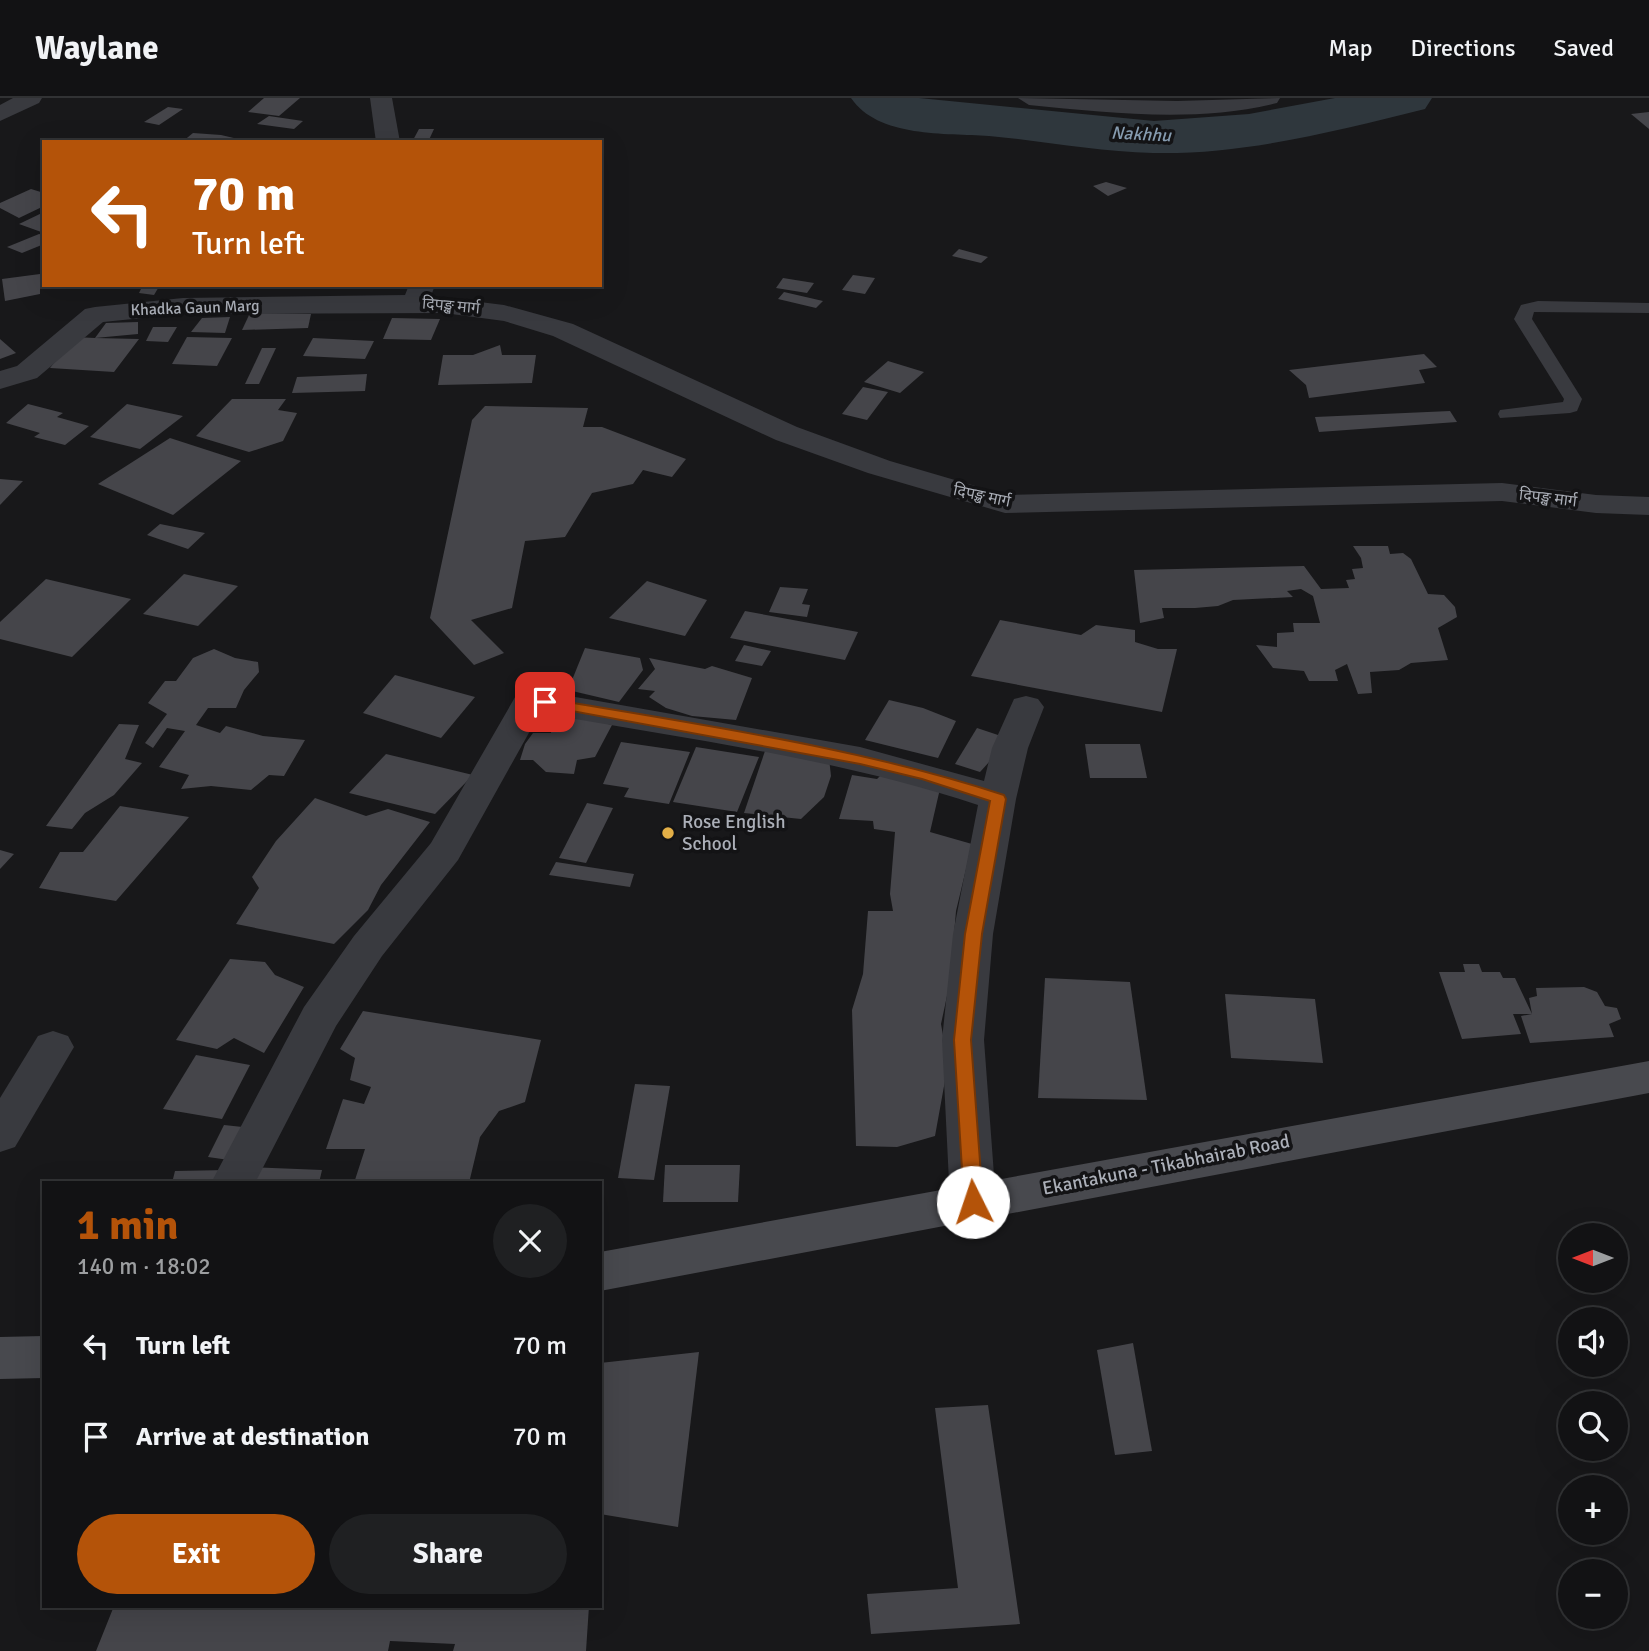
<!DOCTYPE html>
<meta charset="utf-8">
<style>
body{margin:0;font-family:Signika,"Noto Sans Devanagari",sans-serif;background:#1f2022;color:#f1f3f6;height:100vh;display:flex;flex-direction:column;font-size:26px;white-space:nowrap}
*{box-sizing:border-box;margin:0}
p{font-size:23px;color:#9c9ea0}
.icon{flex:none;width:38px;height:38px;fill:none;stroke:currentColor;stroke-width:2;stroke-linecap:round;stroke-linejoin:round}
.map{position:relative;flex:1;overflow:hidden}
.drawer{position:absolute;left:42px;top:1083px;width:560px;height:427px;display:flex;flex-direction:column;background:#121214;border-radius:0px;box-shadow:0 7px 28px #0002,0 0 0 2px #313234}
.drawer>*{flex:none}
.guide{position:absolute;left:42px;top:42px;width:560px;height:147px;border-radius:0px;box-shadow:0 7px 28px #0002,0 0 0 2px #313234;background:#b45309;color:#fff;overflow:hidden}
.needle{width:46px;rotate:270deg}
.tools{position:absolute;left:1558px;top:1125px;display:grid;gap:14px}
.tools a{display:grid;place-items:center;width:70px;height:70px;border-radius:50%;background:#121214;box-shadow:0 7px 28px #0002,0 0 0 2px #313234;font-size:35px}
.pin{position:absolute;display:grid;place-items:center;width:60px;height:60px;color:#fff;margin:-30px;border-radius:14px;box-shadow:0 4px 10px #0006}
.me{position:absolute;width:77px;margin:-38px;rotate:356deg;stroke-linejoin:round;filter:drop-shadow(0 0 5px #0008)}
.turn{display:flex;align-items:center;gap:24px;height:147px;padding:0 35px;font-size:32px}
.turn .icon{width:91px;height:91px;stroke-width:2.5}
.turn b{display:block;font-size:49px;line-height:60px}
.round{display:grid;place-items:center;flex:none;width:74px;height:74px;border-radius:37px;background:#1f2022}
.headline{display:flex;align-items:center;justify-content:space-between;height:119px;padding:0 35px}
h1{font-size:42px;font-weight:700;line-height:52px;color:#b45309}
.action{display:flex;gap:14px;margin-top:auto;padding:14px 35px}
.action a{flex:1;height:80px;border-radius:42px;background:#b45309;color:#fff;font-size:28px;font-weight:700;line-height:80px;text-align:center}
.action a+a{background:#1f2022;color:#f1f3f6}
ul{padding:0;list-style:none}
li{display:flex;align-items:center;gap:21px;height:91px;padding:0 35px}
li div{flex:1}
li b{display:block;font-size:26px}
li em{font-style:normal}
header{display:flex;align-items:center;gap:42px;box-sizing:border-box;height:98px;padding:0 35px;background:#121214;border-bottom:2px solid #313234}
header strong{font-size:33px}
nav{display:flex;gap:38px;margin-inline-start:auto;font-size:24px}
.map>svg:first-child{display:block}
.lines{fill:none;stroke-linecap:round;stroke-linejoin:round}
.river{fill:#2f373d;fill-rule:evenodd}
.building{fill:#45454a}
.service{fill:#393a3f;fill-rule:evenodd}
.minor{fill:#393a3f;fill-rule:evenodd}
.tertiary{fill:#393a3f;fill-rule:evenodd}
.secondary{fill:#48494e;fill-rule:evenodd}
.route{fill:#b45309;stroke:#753606;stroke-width:2}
.poi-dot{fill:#e3af47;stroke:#131315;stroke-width:2.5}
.labels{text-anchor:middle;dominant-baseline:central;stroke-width:7;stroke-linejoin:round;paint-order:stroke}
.far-street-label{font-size:16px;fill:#abafb8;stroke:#131315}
.far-water-label{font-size:18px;font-style:italic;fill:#869cb0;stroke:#131315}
.poi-label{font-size:19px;fill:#abafb8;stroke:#131315;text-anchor:start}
.street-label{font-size:19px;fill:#abafb8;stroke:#131315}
</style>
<header>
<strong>Waylane</strong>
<nav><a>Map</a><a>Directions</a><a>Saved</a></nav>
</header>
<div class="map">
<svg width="1649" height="1553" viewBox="0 0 1649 1553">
<rect width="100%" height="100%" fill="#18181a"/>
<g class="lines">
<path class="river" d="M851,0H919L1154,23L1249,16L1335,0H1432L1425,11C1336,33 1244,57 1153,55C1098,54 1044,43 989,38C946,35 878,40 851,0Z"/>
</g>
<g class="building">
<polygon points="264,0 300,0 279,18 248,14"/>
<polygon points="168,9 183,11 159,27 144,24"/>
<polygon points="1649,14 1649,31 1631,16"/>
<polygon points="269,18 303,23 294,31 257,26"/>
<polygon points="419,31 434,31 428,44 412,44"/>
<polygon points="193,35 221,37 251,44 182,44"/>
<polygon points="1106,84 1127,90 1108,98 1093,88"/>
<polygon points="31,91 44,95 44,108 19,120 0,110 0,105"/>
<polygon points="44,114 44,135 19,126"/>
<polygon points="39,136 44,137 44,146 22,155 7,149"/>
<polygon points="959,151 988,159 981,165 952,158"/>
<polygon points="40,176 40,196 5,203 2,181"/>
<polygon points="853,177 875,180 865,196 842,192"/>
<polygon points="783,180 814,185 807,195 776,190"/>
<polygon points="143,187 160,187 154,197 139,195"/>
<polygon points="784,194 823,203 816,210 778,201"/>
<polygon points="250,215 311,216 308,230 242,232"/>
<polygon points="230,219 225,235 191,234 202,220"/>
<polygon points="392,220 440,221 431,242 383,241"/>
<polygon points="138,224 138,236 95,240 139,241 114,274 50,270 74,239 95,240 106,225"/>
<polygon points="153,229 177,229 168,244 146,243"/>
<polygon points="187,239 232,240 217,268 172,266"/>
<polygon points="313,240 374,243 365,261 303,258"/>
<polygon points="0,241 16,255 0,261"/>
<polygon points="500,247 502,257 536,257 532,285 438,287 443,257 473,257"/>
<polygon points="262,250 276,250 259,286 245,286"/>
<polygon points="1424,256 1437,269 1419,272 1425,285 1309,300 1306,287 1289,272"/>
<polygon points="888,263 924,274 900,295 864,284"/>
<polygon points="367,276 365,293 292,295 297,279"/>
<polygon points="863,289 888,294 867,322 842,316"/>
<polygon points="232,301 286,301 278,312 297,315 283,343 249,354 196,338"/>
<polygon points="28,306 63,315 57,319 89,328 65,347 34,339 40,335 6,325"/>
<polygon points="127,306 183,318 140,351 90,339"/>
<polygon points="485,308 588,310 583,329 602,329 686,361 672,379 643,372 633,386 592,395 565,439 525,443 512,510 471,522 504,555 474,567 430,520 472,322"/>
<polygon points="1450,313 1457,324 1319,334 1315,319"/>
<polygon points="170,340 241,363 173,417 98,386"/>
<polygon points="0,381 23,383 0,407"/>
<polygon points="160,426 205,435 188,451 147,437"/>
<polygon points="1353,448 1388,448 1390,456 1403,455 1411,461 1428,496 1444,497 1455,509 1457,519 1438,530 1448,562 1411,565 1399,572 1370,574 1372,595 1358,596 1347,566 1335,572 1338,583 1309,583 1304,573 1273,570 1256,547 1277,549 1277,535 1294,534 1293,525 1320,525 1313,498 1301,491 1287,493 1293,499 1233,502 1218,508 1195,510 1162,510 1164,520 1140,525 1134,472 1304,468 1321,491 1349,490 1346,482 1355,481 1352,471 1363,470 1361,460"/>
<polygon points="184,476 238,488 198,528 143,516"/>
<polygon points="46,481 131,501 72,559 0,541 0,524"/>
<polygon points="647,483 707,502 685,538 609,520"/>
<polygon points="780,489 808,491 802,506 810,507 807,519 769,514"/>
<polygon points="745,513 858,534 845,562 730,540"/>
<polygon points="1000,522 1081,537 1096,527 1135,532 1135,544 1158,551 1177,551 1162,614 971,578"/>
<polygon points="744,547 771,553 762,568 735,563"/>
<polygon points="585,550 640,560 643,572 619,604 568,592"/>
<polygon points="214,551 235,560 258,564 259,574 244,592 236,610 208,610 196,627 220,635 226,628 263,638 305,642 284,678 269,677 251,692 211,688 181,691 189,677 159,669 185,633 167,630 153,650 145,645 167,616 148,605 165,583 176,583 193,560"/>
<polygon points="649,560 705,571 712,568 752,580 736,622 692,618 666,610 649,599 655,593 638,591 655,571"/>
<polygon points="395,577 475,599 441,640 363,615"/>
<polygon points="889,602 923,610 956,623 938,660 865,642"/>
<polygon points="568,616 612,627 595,659 577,662 574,676 546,674 533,662 520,662 525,646 533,635 551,635 552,624"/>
<polygon points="119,626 139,627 125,661 142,665 114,697 85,715 72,731 46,728"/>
<polygon points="977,630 1010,641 980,674 955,666"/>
<polygon points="621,644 690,654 669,706 624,699 629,690 603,686"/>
<polygon points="1085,646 1140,646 1147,680 1090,680"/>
<polygon points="696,649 759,659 737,714 673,704"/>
<polygon points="766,650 829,660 831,678 824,699 801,721 744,715"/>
<polygon points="386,656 473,677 435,716 349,695"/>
<polygon points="884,674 942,682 930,734 972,746 956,813 950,884 941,926 948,966 935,1038 897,1049 856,1048 852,912 863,876 868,813 893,813 890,796 895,734 874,731 873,723 839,721 852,677 877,681"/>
<polygon points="315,700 366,718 388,711 430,724 381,787 368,812 334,846 236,826 259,790 252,779 276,743"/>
<polygon points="587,705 613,710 586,765 559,760"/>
<polygon points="120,708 189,719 116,803 39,790 60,754 83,754"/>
<polygon points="0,752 14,756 0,771"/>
<polygon points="556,764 634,776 630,789 549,777"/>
<polygon points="230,861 265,864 275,877 304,889 264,955 234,940 217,951 176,942"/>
<polygon points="1463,866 1479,866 1482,874 1500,874 1503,880 1515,880 1532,916 1529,900 1537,898 1536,890 1584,889 1597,894 1605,908 1617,910 1621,921 1609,926 1614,939 1530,945 1521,918 1532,916 1513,916 1521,936 1462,941 1439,874 1465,874"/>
<polygon points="1045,880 1130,884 1147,1002 1038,1000"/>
<polygon points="1225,896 1315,901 1323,965 1231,960"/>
<polygon points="363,913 541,942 525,1004 499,1013 480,1039 469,1085 354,1085 365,1051 326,1051 343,1001 364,1006 371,989 350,982 355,960 340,951"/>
<polygon points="196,957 250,967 222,1021 163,1011"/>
<polygon points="635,986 670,988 654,1082 618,1080"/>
<polygon points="224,1027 252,1030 236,1063 208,1059"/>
<polygon points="665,1067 740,1067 738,1104 663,1104"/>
<polygon points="246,1069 322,1072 319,1085 242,1085"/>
<polygon points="229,1072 224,1085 172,1085 175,1073"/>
<polygon points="1133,1245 1152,1353 1115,1357 1097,1252"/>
<polygon points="699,1254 678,1429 600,1416 600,1265"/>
<polygon points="988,1307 1020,1526 871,1536 867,1496 958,1490 935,1310"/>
<polygon points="114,1508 589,1508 586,1553 453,1553 455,1546 390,1543 388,1553 96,1553"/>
</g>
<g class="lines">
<polygon class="service" points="1538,203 1649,205 1649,215 1534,214 1532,221 1582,301 1577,313 1570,315 1500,320 1498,316 1500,312 1563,304 1564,301 1514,221 1521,207"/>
<g class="minor">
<polygon points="13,0 42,0 39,5 0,23 0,7"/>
<polygon points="370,0 392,0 400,44 376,44"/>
<polygon points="409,187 435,187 431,198 504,207 573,226 797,329 890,363 1006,397 1502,385 1596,397 1649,399 1649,417 1596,415 1502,403 1005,415 868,375 776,342 553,238 504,223 444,215 183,216 103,224 37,280 0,291 0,273 17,268 85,211 95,209 183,200 405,197"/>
<path d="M530,591L860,649L984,683L992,650L1014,601L1026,598L1038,601L1044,609L1028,650L1016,701L993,836L984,942L996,1104L989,1117L973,1122L957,1117L950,1104L942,942L953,836L978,707C837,660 687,641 540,615L458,762L382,858L336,928L255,1085H211L304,909L354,838L431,745L518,594Z"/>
<polygon points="53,933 68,938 74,949 15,1049 0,1054 0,1000 38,938"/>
</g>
<path class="tertiary" d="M1018,0L1177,3L1280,0L1277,5C1196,25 1111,15 1029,7Z"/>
<g class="secondary">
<polygon points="1649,963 1649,995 600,1193 600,1154"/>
<polygon points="44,1238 44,1280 0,1281 0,1239"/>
</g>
</g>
<path class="route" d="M545,600C699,627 855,648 1004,697L1006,701L982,836L971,942L983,1104L980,1109H967L964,1104L954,942L965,836L990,703L922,681L860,666L539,607V601Z"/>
<circle class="poi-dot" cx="668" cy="735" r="7"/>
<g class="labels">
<g class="far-street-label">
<text transform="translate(451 208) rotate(5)">दिपङ्ख मार्ग</text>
<text transform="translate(195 210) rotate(-2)">Khadka Gaun Marg</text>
<text transform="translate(982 398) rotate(12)">दिपङ्ख मार्ग</text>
<text transform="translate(1548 400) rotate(7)">दिपङ्ख मार्ग</text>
</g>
<g class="far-water-label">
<text transform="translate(1141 36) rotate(3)">Nakhhu</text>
</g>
<g class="poi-label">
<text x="682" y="724">Rose English<tspan x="682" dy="22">School</tspan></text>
</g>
<g class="street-label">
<text transform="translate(1166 1067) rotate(-11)">Ekantakuna - Tikabhairab Road</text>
</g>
</g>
</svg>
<div class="tools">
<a><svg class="needle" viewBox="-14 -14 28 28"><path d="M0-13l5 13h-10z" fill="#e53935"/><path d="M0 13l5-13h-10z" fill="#9c9ea0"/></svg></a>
<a><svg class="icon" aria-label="sound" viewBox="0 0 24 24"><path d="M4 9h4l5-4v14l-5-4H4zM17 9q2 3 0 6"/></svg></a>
<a><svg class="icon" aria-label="search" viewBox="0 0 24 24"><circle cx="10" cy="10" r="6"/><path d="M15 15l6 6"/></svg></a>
<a>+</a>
<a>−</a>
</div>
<div class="pin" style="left:545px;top:604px;background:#d93025"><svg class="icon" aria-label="arrive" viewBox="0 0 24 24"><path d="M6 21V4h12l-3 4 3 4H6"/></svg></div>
<svg class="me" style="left:973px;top:1104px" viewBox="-20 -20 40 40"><circle r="19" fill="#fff"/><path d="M0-13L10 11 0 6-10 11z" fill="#b45309"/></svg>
<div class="guide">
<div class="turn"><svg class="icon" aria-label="left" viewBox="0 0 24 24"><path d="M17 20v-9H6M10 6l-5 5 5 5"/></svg><div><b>70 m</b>Turn left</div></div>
</div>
<section class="drawer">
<div class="headline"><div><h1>1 min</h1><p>140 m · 18:02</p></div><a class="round"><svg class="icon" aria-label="close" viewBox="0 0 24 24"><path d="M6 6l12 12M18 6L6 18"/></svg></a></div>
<ul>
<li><svg class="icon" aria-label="left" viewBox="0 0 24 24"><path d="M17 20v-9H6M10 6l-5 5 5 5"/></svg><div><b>Turn left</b></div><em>70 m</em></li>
<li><svg class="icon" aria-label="arrive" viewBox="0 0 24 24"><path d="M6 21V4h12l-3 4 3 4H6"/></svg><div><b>Arrive at destination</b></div><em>70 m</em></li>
</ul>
<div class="action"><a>Exit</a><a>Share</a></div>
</section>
</div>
